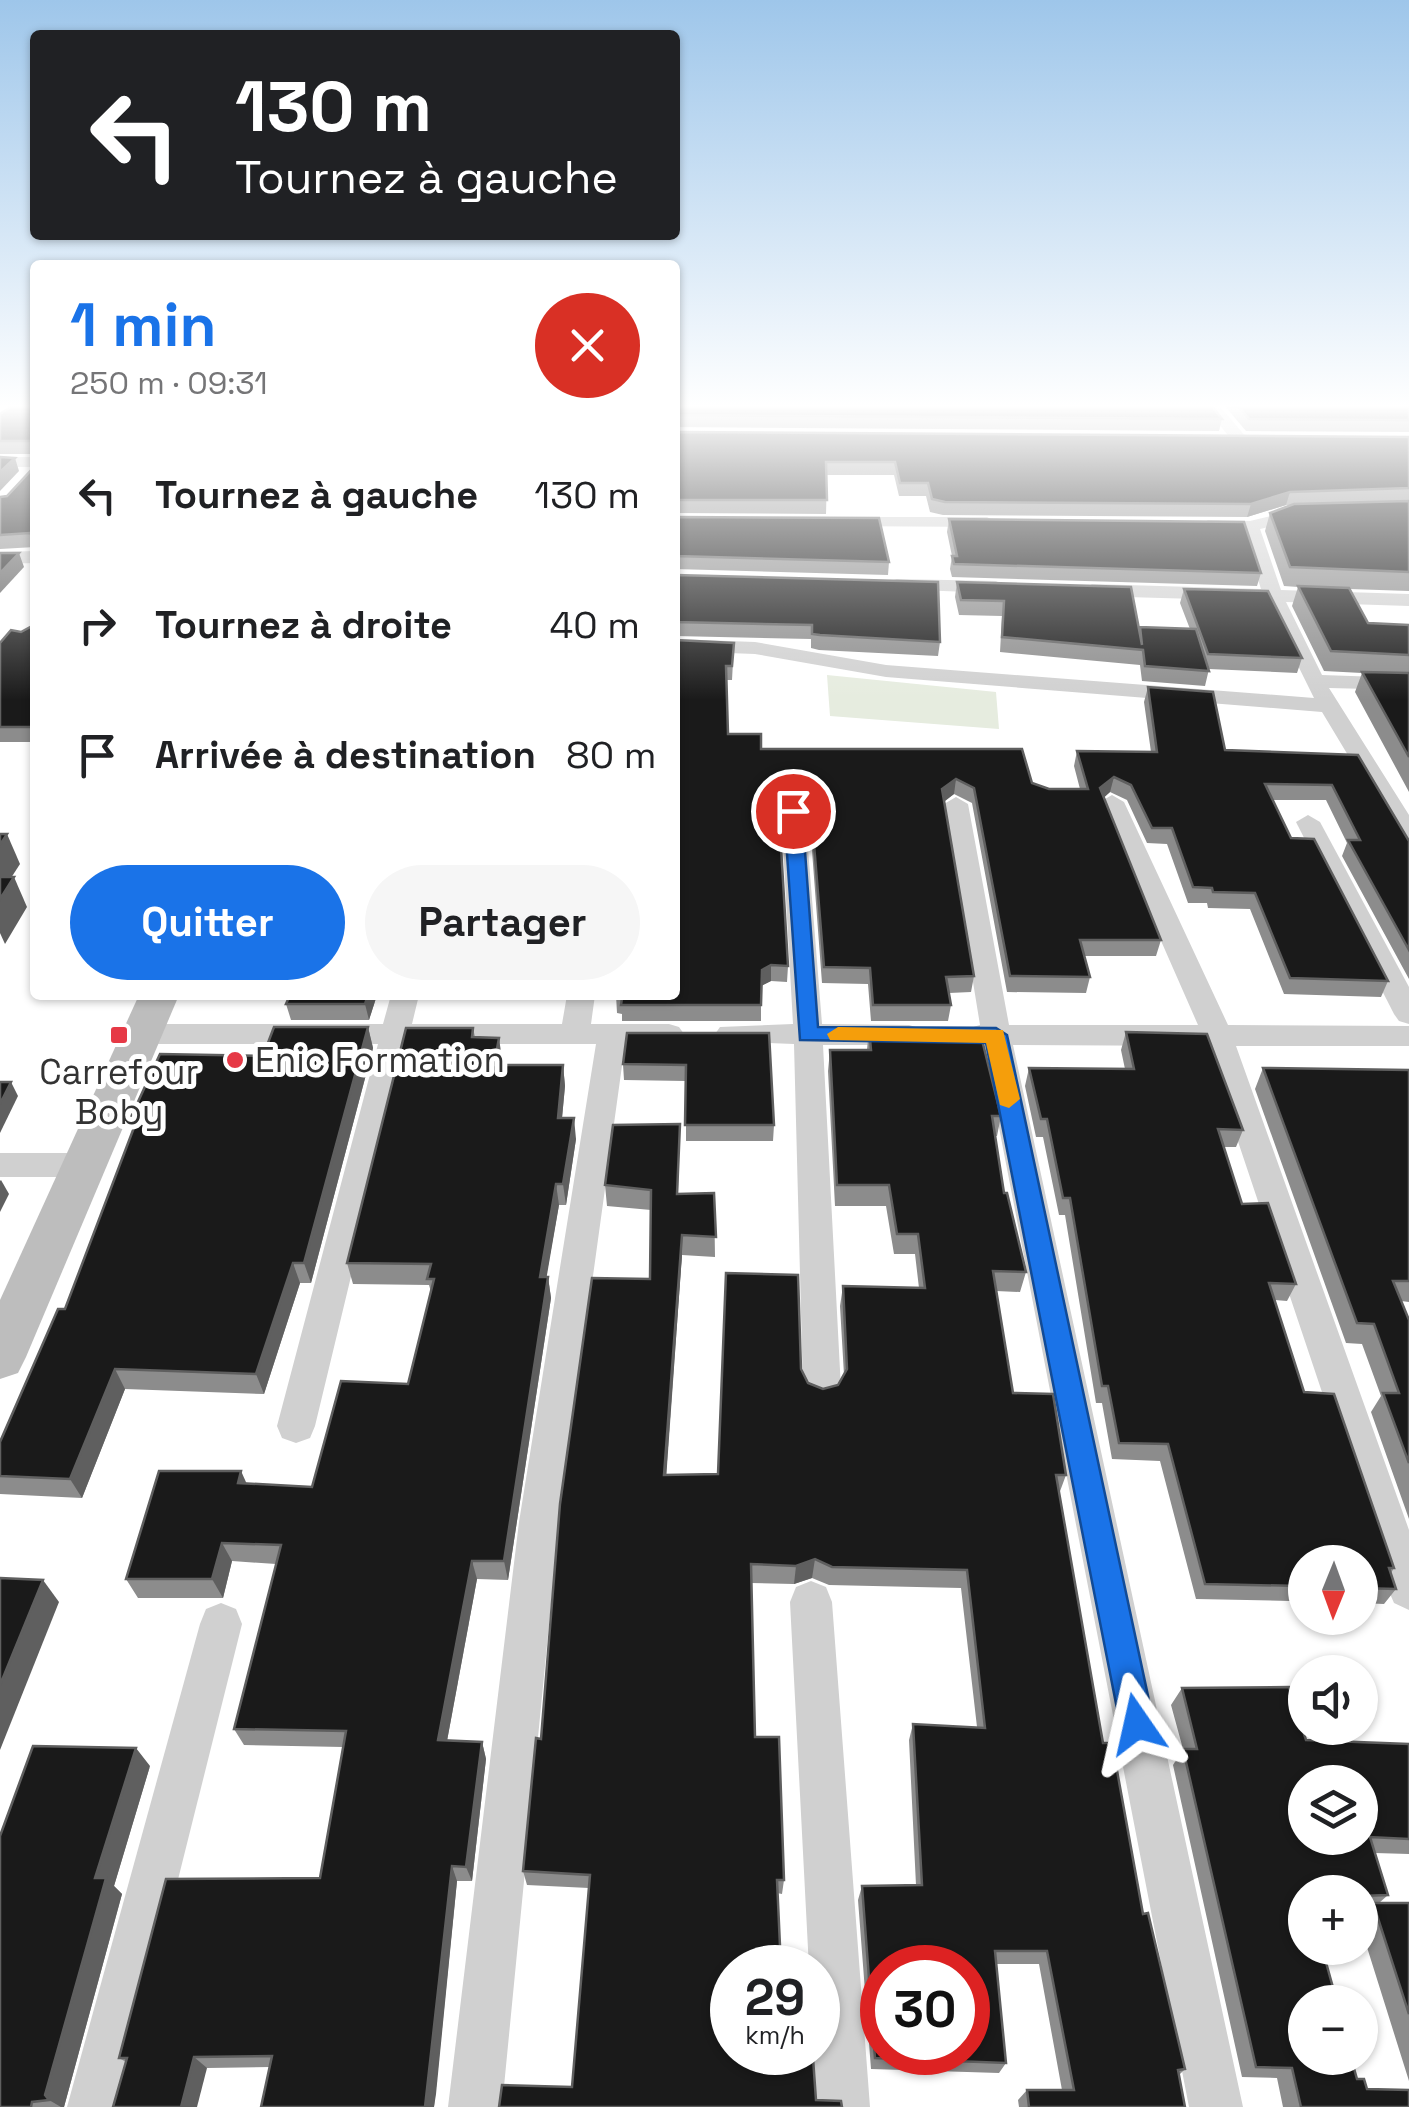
<!DOCTYPE html>
<html lang="fr">
<meta charset="utf-8">
<style>
body{margin:0;font-family:"Space Grotesk",sans-serif;background:#f6f6f6;color:#202124;height:100vh;display:flex;flex-direction:column;font-size:38px;white-space:nowrap}
*{box-sizing:border-box;margin:0}
p{font-size:32px;color:#757577}
.icon{flex:none;width:55px;height:55px;fill:none;stroke:currentColor;stroke-width:2;stroke-linecap:round;stroke-linejoin:round}
.map{position:relative;flex:1;overflow:hidden}
.side{position:absolute;left:30px;top:260px;width:650px;height:740px;display:flex;flex-direction:column;background:#fff;border-radius:10px;box-shadow:0 2px 8px #0004}
.side>*{flex:none}
.guide{position:absolute;left:30px;top:30px;width:650px;height:210px;border-radius:10px;box-shadow:0 2px 8px #0004;background:#202124;color:#fff;overflow:hidden}
.needle{width:65px;rotate:181deg}
.buttons{position:absolute;left:1288px;top:1545px;display:grid;gap:20px}
.buttons a{display:grid;place-items:center;width:90px;height:90px;border-radius:50%;background:#fff;box-shadow:0 2px 8px #0004;font-size:50px}
.speed{position:absolute;left:710px;top:1945px;display:flex;gap:20px;font-size:50px;font-weight:700;text-align:center}
.speed>*{display:grid;place-content:center;width:130px;height:130px;border-radius:50%;background:#fff;box-shadow:0 2px 8px #0004;line-height:1}
.speed small{font-size:25px;font-weight:400}
.speed .limit{border:15px solid #d22;background:#fff;color:#111}
.pin{position:absolute;display:grid;place-items:center;width:85px;height:85px;color:#fff;margin:-42px;border:5px solid #fff;border-radius:50%;box-shadow:0 2px 10px #0007}
.me{position:absolute;width:110px;margin:-55px;rotate:349deg;stroke-linejoin:round;filter:drop-shadow(0 0 8px #0008)}
.turn{display:flex;align-items:center;gap:35px;height:210px;padding:0 40px;font-size:45px}
.turn .icon{width:130px;height:130px;stroke-width:2.5}
.turn b{display:block;font-size:70px;line-height:85px}
.round{display:grid;place-items:center;flex:none;width:105px;height:105px;border-radius:52px;background:#f6f6f6}
.summary{display:flex;align-items:center;justify-content:space-between;height:170px;padding:0 40px}
h1{font-size:60px;font-weight:800;line-height:75px;color:#1a73e8}
.action{display:flex;gap:20px;margin-top:auto;padding:20px 40px}
.action a{flex:1;height:115px;border-radius:60px;background:#1a73e8;color:#fff;font-size:40px;font-weight:800;line-height:115px;text-align:center}
.action a+a{background:#f6f6f6;color:#202124}
ul{padding:0;list-style:none}
li{display:flex;align-items:center;gap:30px;height:130px;padding:0 40px}
li div{flex:1}
li b{display:block;font-size:38px}
li em{font-style:normal}
.map>svg:first-child{display:block}
.green{fill:#e6ecdf}
.lines{fill:none;stroke-linecap:round;stroke-linejoin:round}
.street{fill:#d0d0d0;fill-rule:evenodd}
.secondary{fill:#bdbdbd;fill-rule:evenodd}
.wall{fill:#8c8c8c}
.shaded-wall{fill:#5f5f5f}
.building{fill:#1a1a1a;stroke:#5f5f5f;stroke-width:2.5;fill-rule:evenodd}
.route{fill:#1a73e8;stroke:#114b97;stroke-width:2.5}
.slow{fill:#f59e0b}
.poi-dot{fill:#e63946;stroke:#fff;stroke-width:4}
.labels{text-anchor:middle;dominant-baseline:central;stroke-width:10;stroke-linejoin:round;paint-order:stroke}
.poi-label{font-size:35px;fill:#333;stroke:#fff;text-anchor:start}
</style>
<div class="map">
<svg width="1409" height="2107" viewBox="0 0 1409 2107">
<rect width="100%" height="100%" fill="#fff"/>
<polygon class="green" points="827,675 996,692 999,729 830,716"/>
<g class="lines">
<g class="street">
<polygon points="1204,405 1219,405 1246,437 1246,443 1234,443"/>
<rect x="0" y="457" width="35" height="10"/>
<polygon points="1305,508 1314,513 1311,517 1260,529 1281,590 1409,594 1409,606 1286,602 1322,675 1409,678 1409,690 1329,688 1409,815 1409,843 1396,835 1322,712 886,677 755,654 675,651 675,639 755,642 886,665 1314,698 1266,601 1092,596 1082,590 1092,584 1261,589 1243,531 1208,530 1199,525 1208,520 1250,521"/>
<polygon points="843,517 987,517 996,522 987,527 837,526 837,518"/>
<polygon points="35,551 35,563 0,564 0,552"/>
<polygon points="897,579 996,581 1006,587 996,593 890,589 890,581"/>
<polygon points="1112,795 1124,802 1228,1025 1409,1026 1409,1046 1236,1046 1409,1530 1409,1610 1394,1603 1388,1589 1206,1046 1013,1045 1243,2107 1189,2107 983,1045 970,1042 965,1035 970,1028 980,1025 944,804 956,797 968,804 1009,1025 1198,1025 1100,802"/>
<polygon points="793,804 805,811 822,1024 909,1025 919,1028 924,1035 919,1042 909,1045 823,1045 841,1389 835,1401 822,1405 809,1401 803,1389 794,1044 720,1041 715,1034 720,1027 793,1024 781,811"/>
<polygon points="1308,815 1320,822 1409,987 1409,1024 1399,1021 1394,1014 1296,822"/>
<polygon points="391,995 419,995 412,1024 562,1024 567,995 595,995 591,1024 669,1024 679,1027 684,1034 679,1041 625,1044 559,1522 502,2107 448,2107 519,1522 596,1044 407,1044 315,1426 310,1438 296,1443 282,1438 277,1426 378,1044 142,1044 132,1041 127,1034 132,1027 142,1024 383,1024"/>
<polygon points="0,1153 84,1153 95,1156 100,1165 95,1174 84,1177 0,1177"/>
<polygon points="811,1581 826,1587 832,1602 870,2107 816,2107 813,2052 818,2052 818,1968 809,1968 790,1602 796,1587"/>
<polygon points="221,1603 236,1609 242,1624 121,2107 67,2107 200,1624 206,1609"/>
</g>
<polygon class="secondary" points="139,995 179,995 26,1357 18,1373 0,1379 0,1300"/>
</g>
<g class="wall">
<polygon points="35,405 35,547 0,549 0,497 7,496 33,468 33,454 0,454 0,414"/>
<polygon points="675,405 1222,419 1219,431 675,427"/>
<polygon points="1224,405 1409,405 1409,432 1246,431"/>
<polygon points="675,432 1409,437 1409,591 1350,589 1368,623 1409,625 1409,792 1355,692 1362,673 1324,671 1292,606 1298,587 1284,586 1265,531 1270,513 1292,505 1286,505 1247,517 943,515 930,512 926,496 899,496 894,475 827,475 826,514 675,513"/>
<polygon points="675,517 889,562 888,575 675,569"/>
<polygon points="949,519 1261,573 1257,586 952,577 950,569 952,556 947,532"/>
<polygon points="675,575 940,642 938,656 819,650 811,648 811,639 675,636"/>
<polygon points="957,582 1139,630 1190,629 1180,603 1184,589 1302,658 1297,673 1209,669 1205,686 1142,681 1140,665 1000,652 1002,616 959,615 955,597"/>
<polygon points="35,600 35,742 0,742 0,643 32,626"/>
<polygon points="675,640 734,643 732,680 726,680 728,734 761,749 1032,783 1049,789 1080,789 1074,766 1077,751 1151,752 1144,702 1148,687 1225,750 1358,755 1409,841 1409,979 1342,856 1347,843 1326,800 1272,800 1291,838 1388,981 1381,997 1284,994 1250,909 1208,908 1207,903 1188,903 1167,844 1147,843 1127,800 1110,792 1104,797 1161,940 1156,956 1084,956 1090,977 1086,993 1007,992 972,803 954,794 944,801 974,976 971,992 949,993 951,1005 948,1021 871,1021 868,984 822,983 809,811 795,801 779,810 788,966 787,982 771,981 761,986 761,1021 622,1021 622,1014 617,1013 616,995"/>
<polygon points="377,995 369,1020 291,1020 286,1004"/>
<polygon points="368,1027 373,1048 311,1283 300,1283 264,1394 125,1389 82,1498 0,1494 0,1442 65,1309 135,1125 131,1117 263,1056"/>
<polygon points="473,1028 475,1037 502,1059 501,1065 563,1065 565,1086 562,1118 576,1139 566,1205 559,1205 546,1277 548,1277 551,1298 508,1580 477,1579 447,1741 482,1742 486,1759 472,1881 457,1881 434,2107 261,2107 270,2067 207,2068 126,2062 119,2058 320,1878 343,1747 244,1745 234,1729 276,1564 232,1561 223,1598 138,1598 126,1579 312,1487 408,1384 431,1292 429,1285 353,1284 347,1263"/>
<polygon points="869,1028 1001,1116 997,1136 995,1136 1004,1193 1026,1272 1020,1292 996,1291 1013,1393 1066,1475 1059,1494 1103,1743 1143,1914 1185,2069 1179,2075 1185,2107 1019,2107 1018,2100 1027,2090 1062,2090 1039,1964 996,1964 1006,2063 999,2073 871,2069 858,1900 862,1886 916,1885 909,1740 913,1724 977,1727 961,1588 829,1585 812,1578 794,1584 751,1583 755,1737 784,1880 782,1894 777,1893 572,2087 589,1888 527,1885 523,1871 541,1739 650,1279 651,1210 607,1206 605,1185 680,1124 678,1194 714,1193 715,1257 682,1255 666,1475 718,1474 801,1369 808,1383 823,1389 838,1385 844,1375 840,1306 843,1286 919,1288 915,1254 894,1254 886,1206 835,1206 828,1071 830,1050 867,1050"/>
<polygon points="1126,1032 1243,1130 1236,1147 1224,1147 1242,1204 1296,1284 1287,1301 1275,1300 1304,1392 1394,1568 1391,1573 1396,1589 1384,1604 1360,1603 1360,1562 1305,1562 1305,1589 1299,1589 1290,1601 1196,1599 1160,1461 1112,1459 1102,1403 1096,1403 1065,1215 1059,1215 1043,1137 1036,1137 1025,1086 1029,1068 1125,1069 1121,1050"/>
<polygon points="769,1033 774,1125 773,1141 686,1141 686,1081 624,1080 623,1064"/>
<polygon points="1263,1068 1409,1070 1409,1302 1401,1301 1409,1320 1409,1519 1371,1412 1381,1396 1362,1344 1346,1343 1255,1089"/>
<polygon points="1182,1688 1306,1740 1409,1744 1409,1854 1375,1853 1388,1895 1379,1903 1409,1903 1409,2081 1360,1925 1360,1914 1366,1909 1360,1909 1360,1892 1305,1892 1357,2079 1367,2089 1409,2107 1283,2107 1277,2078 1242,2077 1173,1765 1183,1749 1171,1705"/>
<polygon points="150,1766 114,1886 122,1894 64,2107 0,2107"/>
</g>
<g class="shaded-wall">
<polygon points="15,458 19,471 0,491 0,472"/>
<polygon points="1290,492 1286,505 1247,517 1251,504"/>
<polygon points="19,553 24,567 0,593 0,573"/>
<polygon points="1114,777 1110,792 1097,804 1100,788"/>
<polygon points="956,779 954,794 940,805 942,789"/>
<polygon points="796,786 795,801 777,811 778,796"/>
<polygon points="7,834 20,864 0,895 0,845"/>
<polygon points="14,877 27,907 5,944 0,933 0,899"/>
<polygon points="771,965 771,981 761,986 762,970"/>
<polygon points="368,995 377,995 369,1020 365,1004"/>
<polygon points="368,1027 373,1048 311,1283 304,1263"/>
<polygon points="499,1038 502,1059 497,1086 494,1065"/>
<polygon points="563,1065 565,1086 560,1139 558,1118"/>
<polygon points="11,1082 18,1096 0,1133 0,1104"/>
<polygon points="574,1118 576,1139 566,1205 563,1184"/>
<polygon points="1,1180 9,1194 0,1212 0,1181"/>
<polygon points="556,1184 559,1205 543,1298 540,1277"/>
<polygon points="682,1235 682,1255 665,1494 664,1475"/>
<polygon points="293,1263 300,1283 264,1394 256,1374"/>
<polygon points="548,1277 551,1298 508,1580 504,1561"/>
<polygon points="115,1369 125,1389 82,1498 70,1479"/>
<polygon points="241,1471 250,1491 238,1483"/>
<polygon points="222,1543 232,1561 223,1598 212,1579"/>
<polygon points="815,1559 812,1578 794,1584 796,1566"/>
<polygon points="472,1561 477,1579 444,1757 438,1740"/>
<polygon points="43,1580 59,1602 0,1750 0,1685"/>
<polygon points="482,1742 486,1759 472,1881 466,1867"/>
<polygon points="136,1748 150,1766 114,1886 122,1894 64,2107 61,2107 49,2100 45,2095 95,1878"/>
<polygon points="452,1866 457,1881 436,2094 434,2107 425,2107"/>
<polygon points="194,2057 207,2068 197,2107 181,2107"/>
</g>
<g class="building">
<polygon points="14,405 35,405 34,537 30,533 0,535 0,497 7,496 33,468 33,441 0,441 0,414"/>
<polygon points="675,405 1211,405 1222,419 675,415"/>
<polygon points="1237,405 1409,405 1409,420 1249,419"/>
<polygon points="675,432 1409,437 1409,488 1290,492 1251,504 945,502 932,499 928,483 900,483 895,462 826,462 827,500 675,500"/>
<polygon points="0,457 15,458 0,472"/>
<polygon points="1409,501 1409,572 1290,567 1270,513 1294,504"/>
<polygon points="675,517 879,518 889,562 675,556"/>
<polygon points="949,519 1244,522 1261,573 954,564 952,556 957,556"/>
<polygon points="0,553 19,553 0,573"/>
<polygon points="675,575 938,582 940,642 820,635 812,634 812,625 675,622"/>
<polygon points="957,582 1131,587 1142,645 1140,627 1196,629 1209,671 1145,666 1143,650 1002,637 1004,601 961,600"/>
<polygon points="1298,586 1349,588 1368,623 1409,625 1409,655 1331,651"/>
<polygon points="1184,589 1268,591 1302,658 1208,654"/>
<polygon points="35,600 35,727 0,727 0,643 11,630 21,632 32,626"/>
<polygon points="675,640 734,643 732,666 726,666 728,734 761,734 761,749 1022,749 1032,783 1049,789 1088,789 1077,751 1157,752 1148,687 1213,692 1225,750 1358,755 1409,841 1409,950 1348,840 1360,840 1332,785 1265,784 1291,838 1314,839 1388,981 1290,978 1255,893 1213,892 1212,888 1193,887 1172,828 1152,828 1131,785 1114,777 1100,788 1161,940 1080,940 1090,977 1010,976 974,788 956,779 942,789 974,976 946,977 951,1005 873,1005 870,968 824,967 810,795 796,786 778,796 788,966 771,965 762,970 761,1005 621,1005 622,998 616,997 616,995 675,995"/>
<polygon points="1362,672 1409,673 1409,757"/>
<polygon points="0,834 7,834 0,845"/>
<polygon points="0,877 14,877 0,899"/>
<polygon points="290,995 368,995 365,1004 286,1004"/>
<polygon points="274,1027 368,1027 304,1263 293,1263 256,1374 115,1369 70,1479 0,1476 0,1442 58,1309 65,1309 138,1117 131,1117 160,1054 263,1056"/>
<polygon points="406,1028 473,1028 472,1037 499,1038 494,1065 563,1065 558,1118 574,1118 563,1184 556,1184 540,1277 548,1277 504,1561 472,1561 438,1740 482,1742 466,1867 452,1866 425,2107 261,2107 272,2056 194,2057 181,2107 113,2107 127,2058 119,2058 166,1879 320,1878 346,1731 234,1729 281,1545 222,1543 212,1579 126,1579 159,1471 241,1471 238,1483 312,1487 341,1381 408,1384 434,1279 427,1279 431,1264 347,1263"/>
<path d="M869,1028H979L1001,1116H992L1004,1193H1007L1026,1272L993,1271L1013,1393L1053,1394L1066,1475H1056L1103,1743H1112L1143,1914L1148,1913L1185,2069L1178,2070L1185,2107H1029L1027,2090H1074L1047,1951H995L1006,2063L875,2058L862,1886L922,1885L913,1724L985,1728L967,1570L832,1567L815,1559L796,1566L751,1564L755,1737H779L784,1880H777L781,1968H732V2052H786V2057L813,2058L816,2100L841,2101L842,2107H499L502,2085L572,2087L590,1875L523,1871L536,1738L541,1739L560,1504L592,1278L650,1279L651,1190L605,1185L613,1125L680,1124L677,1194L714,1193L716,1237L682,1235L664,1475L718,1474L726,1273L798,1275L801,1369L808,1383L823,1389L838,1385L847,1369L843,1286L925,1288L918,1234H897L889,1185H837L830,1050H871ZM882,1968H968V2052H882Z"/>
<polygon points="1126,1032 1207,1034 1243,1130 1218,1129 1242,1204 1268,1203 1296,1284 1269,1283 1304,1392 1334,1394 1394,1568 1389,1568 1396,1589 1360,1588 1360,1562 1305,1562 1305,1573 1297,1573 1300,1586 1205,1584 1168,1444 1119,1443 1108,1386 1102,1386 1070,1198 1063,1198 1047,1119 1041,1119 1029,1068 1134,1069"/>
<polygon points="627,1033 769,1033 774,1125 685,1125 686,1065 623,1064"/>
<polygon points="1263,1068 1409,1070 1409,1281 1393,1281 1409,1320 1409,1463 1383,1393 1399,1393 1374,1324 1357,1323"/>
<polygon points="0,1082 11,1082 0,1104"/>
<polygon points="0,1578 43,1580 0,1685"/>
<path d="M1289,1687L1306,1740L1409,1744V1839L1370,1837L1388,1895L1360,1896V1892H1305V1948H1322L1337,2002H1305V2058H1351L1357,2079H1364L1367,2089L1409,2090V2107H1301L1292,2068L1256,2067L1183,1749H1197L1182,1688ZM1305,1782H1360V1838H1305Z"/>
<polygon points="33,1746 136,1748 95,1878 106,1878 45,2095 49,2100 32,2102 31,2107 0,2107 0,1836"/>
<polygon points="1373,1903 1409,1903 1409,2014"/>
</g>
<linearGradient id="sky" x2="0" y2="1"><stop stop-color="#9ec6ea"/><stop offset="0.58" stop-color="#fff"/><stop offset="1" stop-color="#fff" stop-opacity="0"/></linearGradient>
<rect width="1409" height="700" fill="url(#sky)"/>
<polygon class="route" points="793,805 802,811 818,1027 996,1028 1007,1035 1154,1724 1149,1736 1137,1741 1125,1736 1120,1724 986,1043 800,1040 784,811"/>
<polygon class="slow" points="838,1027 1003,1030 1020,1099 1009,1108 1000,1105 986,1043 830,1040 827,1034"/>
<g class="poi-dot">
<rect x="109" y="1025" width="20" height="20" rx="5"/>
<circle cx="235" cy="1060" r="10"/>
</g>
<g class="labels">
<g class="poi-label">
<text x="255" y="1060">Enic Formation</text>
<text x="119" y="1072" text-anchor="middle">Carrefour<tspan x="119" dy="40">Boby</tspan></text>
</g>
</g>
</svg>
<div class="buttons">
<a><svg class="needle" viewBox="-14 -14 28 28"><path d="M0-13l5 13h-10z" fill="#e53935"/><path d="M0 13l5-13h-10z" fill="#757577"/></svg></a>
<a><svg class="icon" aria-label="sound" viewBox="0 0 24 24"><path d="M4 9h4l5-4v14l-5-4H4zM17 9q2 3 0 6"/></svg></a>
<a><svg class="icon" aria-label="layers" viewBox="0 0 24 24"><path d="M12 4l9 5-9 5-9-5zM3 14l9 5 9-5"/></svg></a>
<a>+</a>
<a>−</a>
</div>
<div class="speed"><div>29<small>km/h</small></div><div class="limit">30</div></div>
<div class="pin" style="left:793px;top:811px;background:#d93025"><svg class="icon" aria-label="arrive" viewBox="0 0 24 24"><path d="M6 21V4h12l-3 4 3 4H6"/></svg></div>
<svg class="me" style="left:1137px;top:1724px" viewBox="-20 -20 40 40"><path d="M0-17L14 15 0 8-14 15z" fill="#1a73e8" stroke="#fff" stroke-width="4"/></svg>
<div class="guide">
<div class="turn"><svg class="icon" aria-label="left" viewBox="0 0 24 24"><path d="M17 20v-9H6M10 6l-5 5 5 5"/></svg><div><b>130 m</b>Tournez à gauche</div></div>
</div>
<section class="side">
<div class="summary"><div><h1>1 min</h1><p>250 m · 09:31</p></div><a class="round" style="background:#d93025;color:#fff"><svg class="icon" aria-label="close" viewBox="0 0 24 24"><path d="M6 6l12 12M18 6L6 18"/></svg></a></div>
<ul>
<li><svg class="icon" aria-label="left" viewBox="0 0 24 24"><path d="M17 20v-9H6M10 6l-5 5 5 5"/></svg><div><b>Tournez à gauche</b></div><em>130 m</em></li>
<li><svg class="icon" aria-label="right" viewBox="0 0 24 24"><path d="M7 20v-9h11M14 6l5 5-5 5"/></svg><div><b>Tournez à droite</b></div><em>40 m</em></li>
<li><svg class="icon" aria-label="arrive" viewBox="0 0 24 24"><path d="M6 21V4h12l-3 4 3 4H6"/></svg><div><b>Arrivée à destination</b></div><em>80 m</em></li>
</ul>
<div class="action"><a>Quitter</a><a>Partager</a></div>
</section>
</div>
